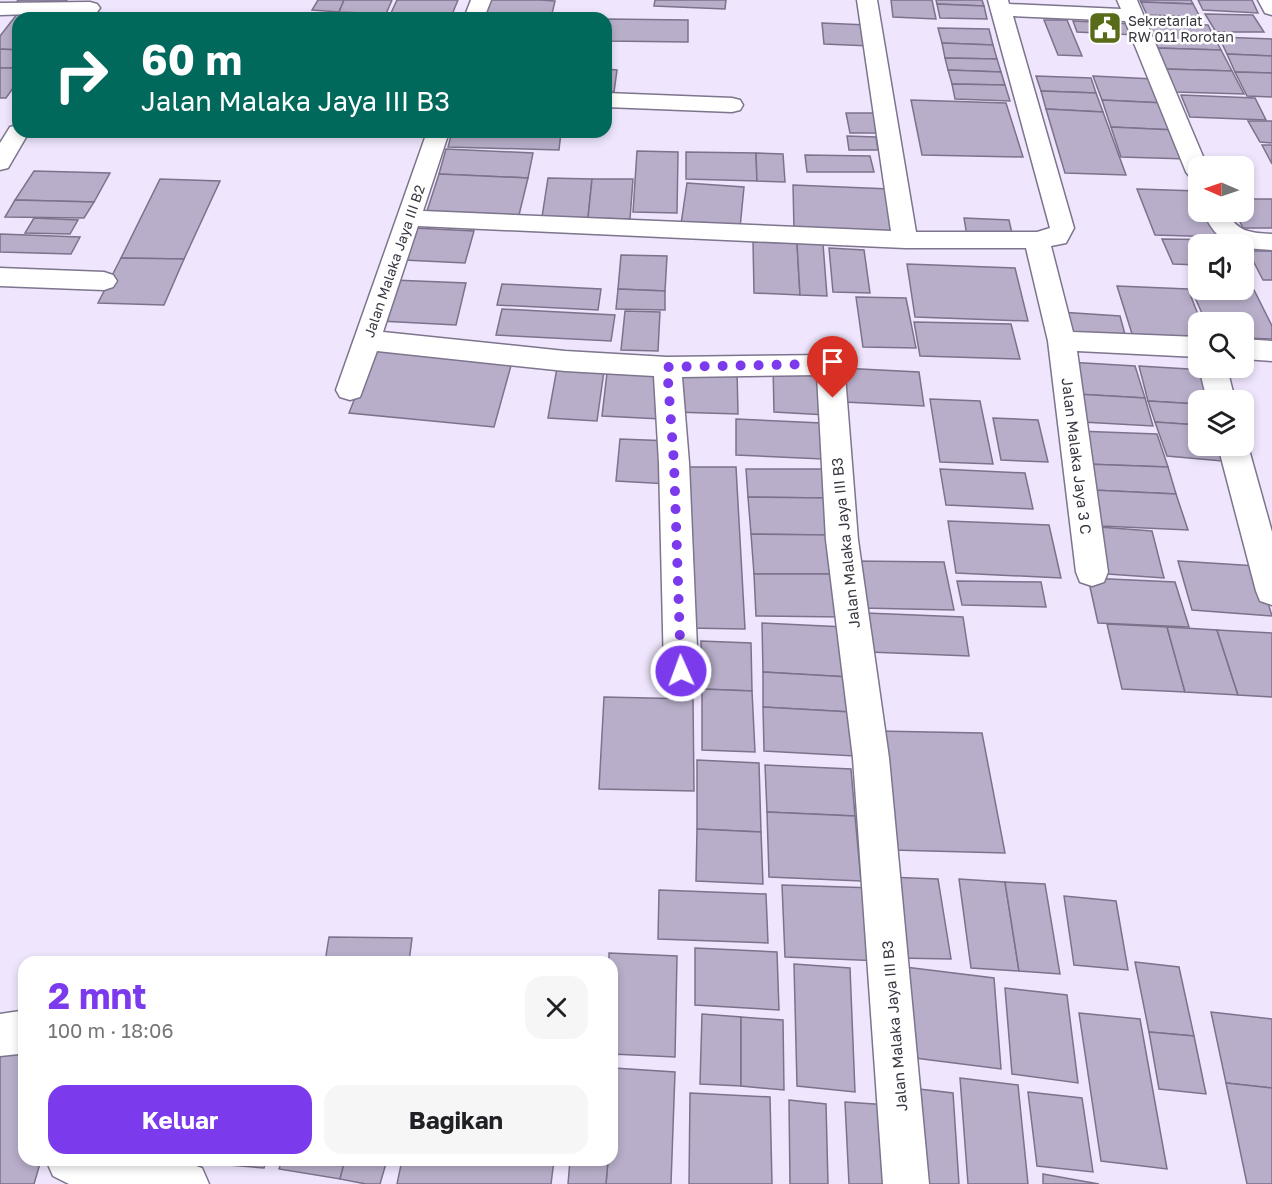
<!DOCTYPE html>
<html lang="id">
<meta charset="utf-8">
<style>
body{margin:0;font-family:"Golos Text",sans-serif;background:#f6f6f6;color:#202124;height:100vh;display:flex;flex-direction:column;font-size:22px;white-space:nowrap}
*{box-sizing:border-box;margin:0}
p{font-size:20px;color:#757577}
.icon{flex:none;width:33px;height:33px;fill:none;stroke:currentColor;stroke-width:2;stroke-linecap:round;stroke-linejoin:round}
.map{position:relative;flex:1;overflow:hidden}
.details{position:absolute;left:18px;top:956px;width:600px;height:210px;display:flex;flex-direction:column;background:#fff;border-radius:18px;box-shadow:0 3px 9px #0003}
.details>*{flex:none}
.guide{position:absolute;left:12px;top:12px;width:600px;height:126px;border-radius:18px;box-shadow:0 3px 9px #0003;background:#00695c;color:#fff;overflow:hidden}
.needle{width:39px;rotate:272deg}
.fabs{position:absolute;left:1188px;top:156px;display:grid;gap:12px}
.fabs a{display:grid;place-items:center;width:66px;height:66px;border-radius:12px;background:#fff;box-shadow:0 3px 9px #0003;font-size:30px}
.pin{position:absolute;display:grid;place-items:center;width:51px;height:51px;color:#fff;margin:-62px -26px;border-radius:50% 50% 50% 0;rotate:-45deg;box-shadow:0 0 6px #0007}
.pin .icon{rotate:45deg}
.me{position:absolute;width:66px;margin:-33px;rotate:358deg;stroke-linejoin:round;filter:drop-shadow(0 0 4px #0008)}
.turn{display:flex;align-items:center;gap:21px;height:126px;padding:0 30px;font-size:27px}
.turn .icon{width:78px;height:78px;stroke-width:2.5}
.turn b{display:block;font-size:42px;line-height:51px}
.round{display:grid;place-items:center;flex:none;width:63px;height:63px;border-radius:18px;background:#f6f6f6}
.overview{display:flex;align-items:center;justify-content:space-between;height:102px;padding:0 30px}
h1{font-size:36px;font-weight:700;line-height:45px;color:#7c3aed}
.action{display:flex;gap:12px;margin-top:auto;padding:12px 30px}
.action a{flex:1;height:69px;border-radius:18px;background:#7c3aed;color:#fff;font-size:24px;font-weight:700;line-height:69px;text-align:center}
.action a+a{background:#f6f6f6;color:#202124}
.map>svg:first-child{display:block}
.building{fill:#b8aeca;stroke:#7c728c;stroke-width:1.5}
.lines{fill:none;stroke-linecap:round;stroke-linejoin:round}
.minor-casing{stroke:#7d748d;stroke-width:3}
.minor{fill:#fff;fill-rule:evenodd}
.route{stroke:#7c3aed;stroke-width:10;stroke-dasharray:0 18}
.labels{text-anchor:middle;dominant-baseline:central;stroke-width:5;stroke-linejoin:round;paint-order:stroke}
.far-poi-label{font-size:14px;fill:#3b3742;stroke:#fff;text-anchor:start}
.far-street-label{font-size:14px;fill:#3b3742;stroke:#fff}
.street-label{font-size:15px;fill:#3b3742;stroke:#fff}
</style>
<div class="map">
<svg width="1272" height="1184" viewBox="0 0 1272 1184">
<rect width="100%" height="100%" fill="#efe6fd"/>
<g class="building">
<polygon points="18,0 67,0 61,8 14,6"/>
<polygon points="318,0 344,0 339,12 312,10"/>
<polygon points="344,0 392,0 386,14 339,12"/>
<polygon points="397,0 458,0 451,17 391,13"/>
<polygon points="483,0 540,0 555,1 551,18 478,16"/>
<polygon points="655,0 726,0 725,9 654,6"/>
<polygon points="891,0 932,0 936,19 893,17"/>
<polygon points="936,0 982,0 984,6 937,4"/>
<polygon points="1140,0 1191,0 1193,4 1141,2"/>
<polygon points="1198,0 1252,0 1258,13 1203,10"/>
<polygon points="1141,2 1193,4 1200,17 1147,15"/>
<polygon points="937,4 984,6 987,19 940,18"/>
<polygon points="18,13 65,14 63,18 18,18 18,50 0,49 0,36"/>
<polygon points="1205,14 1253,15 1264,32 1216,32"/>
<polygon points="606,19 688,20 688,42 606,41"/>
<polygon points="1044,20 1067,20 1082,56 1058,55"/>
<polygon points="1073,21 1132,24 1136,35 1077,32"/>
<polygon points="822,23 867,25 870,46 824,44"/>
<polygon points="1145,23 1208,25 1221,50 1156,48"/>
<polygon points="938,28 989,29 993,45 942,43"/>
<polygon points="1219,37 1272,39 1272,56 1227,54"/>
<polygon points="942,43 993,45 997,59 945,58"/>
<polygon points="1156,48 1221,50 1232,71 1165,69"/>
<polygon points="0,49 18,50 18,68 0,68"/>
<polygon points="1227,54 1272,56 1272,73 1235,72"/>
<polygon points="945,58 997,59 1001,72 948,70"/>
<polygon points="0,68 18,68 18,81 6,98 0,98"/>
<polygon points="606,69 617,70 614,92 606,92"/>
<polygon points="1165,69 1232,71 1244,94 1176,92"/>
<polygon points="948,70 1001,72 1005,85 952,84"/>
<polygon points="1235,72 1272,73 1272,97 1247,96"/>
<polygon points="1036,76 1091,78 1096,93 1041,91"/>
<polygon points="1093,76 1154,79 1164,103 1102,100"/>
<polygon points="952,84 1005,85 1010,101 955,99"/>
<polygon points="1041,91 1096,93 1103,112 1046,109"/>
<polygon points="1181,95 1255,98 1266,120 1190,117"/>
<polygon points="911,100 1006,103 1023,157 922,155"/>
<polygon points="1102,100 1164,103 1175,130 1111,127"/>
<polygon points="1046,109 1103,112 1126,175 1065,173"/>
<polygon points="846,113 877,113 881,133 850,133"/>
<polygon points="1248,121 1272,121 1272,143 1260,142"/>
<polygon points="1111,127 1175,130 1187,159 1121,157"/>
<polygon points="452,132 561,132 559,150 448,147"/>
<polygon points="847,136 876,137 878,150 849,150"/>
<polygon points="1262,145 1272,145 1272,164"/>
<polygon points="446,149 533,153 528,178 439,174"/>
<polygon points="637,151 678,152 677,213 633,212"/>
<polygon points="686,152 756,153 757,181 686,179"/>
<polygon points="756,153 783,154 785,182 757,181"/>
<polygon points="805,155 870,156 874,172 807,172"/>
<polygon points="34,171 110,173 94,202 15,200"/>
<polygon points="439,174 528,178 519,215 427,211"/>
<polygon points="548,178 592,179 588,218 542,217"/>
<polygon points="160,179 220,181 184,259 121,258"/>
<polygon points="592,179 633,179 630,219 588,218"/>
<polygon points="687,183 744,187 740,228 681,224"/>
<polygon points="793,185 890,189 895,234 794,230"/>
<polygon points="1137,189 1198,191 1198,212 1210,212 1221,237 1155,235"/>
<polygon points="1244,199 1272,199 1272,228 1243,228 1235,212 1244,212"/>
<polygon points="15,200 94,202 84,218 5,217"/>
<polygon points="34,218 78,220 70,234 25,233"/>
<polygon points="964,218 1009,220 1013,238 967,236"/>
<polygon points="414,228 474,231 465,263 404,260"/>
<polygon points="0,234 80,237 71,254 0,252"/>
<polygon points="1162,239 1232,240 1234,244 1198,244 1198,265 1173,264"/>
<polygon points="753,242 797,243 800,295 754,293"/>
<polygon points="797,243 823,244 827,296 800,295"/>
<polygon points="829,248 864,250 870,293 833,292"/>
<polygon points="1248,251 1272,251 1272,280 1263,280"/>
<polygon points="621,255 667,256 665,291 618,289"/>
<polygon points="121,258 184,259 164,305 98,303"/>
<polygon points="907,264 1015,268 1028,321 915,317"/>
<polygon points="393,280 466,283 456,325 380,321"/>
<polygon points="502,284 601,289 598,310 497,305"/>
<polygon points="1117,286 1188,289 1201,322 1198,322 1198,342 1134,340"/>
<polygon points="618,289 665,291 665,310 616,309"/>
<polygon points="1191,289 1254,290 1272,326 1272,339 1244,338 1244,322 1206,322"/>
<polygon points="856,297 906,298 916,348 863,347"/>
<polygon points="502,309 615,315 611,341 496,335"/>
<polygon points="625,311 660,312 658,351 621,350"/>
<polygon points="1060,312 1120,316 1127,342 1066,338"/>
<polygon points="914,322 1011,324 1020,359 920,356"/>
<polygon points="374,349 512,362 494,427 349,413"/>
<polygon points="1068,362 1135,366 1145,398 1076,394"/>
<polygon points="773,366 824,368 826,415 774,412"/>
<polygon points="1139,366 1205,370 1214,400 1198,400 1198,404 1148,401"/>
<polygon points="557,368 604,371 597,421 548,418"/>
<polygon points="674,368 737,370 738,414 673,412"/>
<polygon points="841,368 919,372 924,406 844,402"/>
<polygon points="607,373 665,376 661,419 602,416"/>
<polygon points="1076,394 1145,398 1153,426 1082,422"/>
<polygon points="930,399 980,401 993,464 940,462"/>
<polygon points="1148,401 1198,404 1198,425 1155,422"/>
<polygon points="993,418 1038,420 1048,462 1001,460"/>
<polygon points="736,419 821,423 823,459 736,455"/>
<polygon points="1155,422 1198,425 1198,446 1228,446 1233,462 1167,456"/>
<polygon points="1076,431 1157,434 1168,467 1085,464"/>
<polygon points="620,439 671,441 669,484 616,481"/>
<polygon points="1085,464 1168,467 1176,494 1092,490"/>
<polygon points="686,467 736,467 745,629 688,628"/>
<polygon points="746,469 824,469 828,498 748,497"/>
<polygon points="940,469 1025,473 1033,509 946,505"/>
<polygon points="1092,490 1176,494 1188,530 1101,526"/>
<polygon points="748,497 828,498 833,535 751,534"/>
<polygon points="948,521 1049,525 1061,578 956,573"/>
<polygon points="1099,527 1152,531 1164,578 1108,574"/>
<polygon points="751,534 833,535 838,574 754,574"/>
<polygon points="854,561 944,562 954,610 860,608"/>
<polygon points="1178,561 1257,566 1272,616 1192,610"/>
<polygon points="754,574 838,574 843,617 756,616"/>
<polygon points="1088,578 1175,582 1189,627 1098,623"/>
<polygon points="957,581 1041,582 1046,607 962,605"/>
<polygon points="866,613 963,617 969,656 869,652"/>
<polygon points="762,623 845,627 849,677 763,672"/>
<polygon points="1107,624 1167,627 1185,692 1122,689"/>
<polygon points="1167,627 1217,630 1238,695 1185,692"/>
<polygon points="1217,630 1272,633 1272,697 1238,695"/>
<polygon points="701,641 751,643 752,691 702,689"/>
<polygon points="763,672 849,677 851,712 763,707"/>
<polygon points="702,689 752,691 755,752 702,750"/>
<polygon points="604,697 693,699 694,791 599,789"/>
<polygon points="763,707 851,712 855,756 764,751"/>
<polygon points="877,731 982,733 1005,853 892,850"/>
<polygon points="697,760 759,763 761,832 697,829"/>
<polygon points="765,765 851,769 855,816 767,812"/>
<polygon points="767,812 855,816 861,881 769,877"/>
<polygon points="697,829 761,832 763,884 696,881"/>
<polygon points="886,877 938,879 951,959 895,958"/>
<polygon points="959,879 1005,882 1019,971 971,968"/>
<polygon points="1005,882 1045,884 1060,974 1019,971"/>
<polygon points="782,885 875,888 882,961 785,957"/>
<polygon points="659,890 766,894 768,943 658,939"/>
<polygon points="1064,896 1116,901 1128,970 1074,965"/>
<polygon points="329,937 412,938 409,962 325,962"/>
<polygon points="695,948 777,952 779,1010 695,1005"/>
<polygon points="609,953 677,956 675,1057 612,1054 612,962 609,962"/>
<polygon points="312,960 312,962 221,962 221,961"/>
<polygon points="1135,962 1179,967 1194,1036 1149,1032"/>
<polygon points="794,964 850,968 855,1092 797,1086"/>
<polygon points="905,967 994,978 1001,1069 907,1057"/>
<polygon points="1005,988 1067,995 1078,1083 1012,1074"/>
<polygon points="1211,1012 1272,1019 1272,1088 1226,1083"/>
<polygon points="1079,1013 1140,1019 1167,1169 1101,1161"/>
<polygon points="702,1014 741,1017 741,1086 700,1084"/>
<polygon points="741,1017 783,1020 784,1090 741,1086"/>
<polygon points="1149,1032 1194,1036 1206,1094 1159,1089"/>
<polygon points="19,1048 24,1063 24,1160 41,1160 34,1184 0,1184 0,1052"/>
<polygon points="614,1068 675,1072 671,1184 606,1184 608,1160 612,1160"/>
<polygon points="960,1078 1018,1085 1028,1184 968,1184"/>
<polygon points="1226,1083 1272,1088 1272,1184 1247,1184"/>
<polygon points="902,1087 953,1093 959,1184 907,1184"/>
<polygon points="1028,1092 1082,1098 1093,1172 1037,1166"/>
<polygon points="690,1093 770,1097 772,1184 689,1184"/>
<polygon points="789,1100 826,1104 828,1184 790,1184"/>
<polygon points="845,1102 889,1105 894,1184 849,1184"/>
<polygon points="206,1160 266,1160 264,1168 205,1163"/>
<polygon points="282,1160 345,1160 340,1179 279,1169"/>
<polygon points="345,1160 387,1160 380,1184 366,1184 340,1179"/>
<polygon points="402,1160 554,1160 551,1184 397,1184"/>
<polygon points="570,1160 608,1160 606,1184 568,1184"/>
<polygon points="1043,1174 1099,1184 1043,1184"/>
</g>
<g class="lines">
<defs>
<g id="minor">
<polygon points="471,0 491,0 484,18 464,18"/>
<polygon points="857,0 877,0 916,232 1037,232 1050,228 988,0 1008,0 1009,4 1121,9 1117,0 1137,0 1207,166 1198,166 1198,179 1190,177 1186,172 1125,21 1013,16 1074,228 1066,243 1051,246 1073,332 1198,337 1198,357 1077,351 1108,572 1104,582 1092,586 1080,582 1076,572 1048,341 1026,248 905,248 418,226 383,332 565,351 667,357 826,355 836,358 845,375 858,540 889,758 929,1184 883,1184 853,758 826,540 817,375 682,377 689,463 698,671 693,682 681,687 669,682 664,671 659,463 654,376 565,371 377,351 360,397 350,400 340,397 336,390 427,132 449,132 423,211 891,231"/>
<polygon points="1258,0 1272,0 1272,15 1265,13"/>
<polygon points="90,2 97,4 100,8 97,12 0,15 0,3"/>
<polygon points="606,93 732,98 740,100 743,105 740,110 732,112 606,107"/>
<polygon points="18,125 18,132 29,132 8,168 0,170 0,143 10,127"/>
<path d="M1203,212H1227C1237,232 1251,233 1272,234V250L1244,248V244C1221,244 1212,231 1203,212Z"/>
<polygon points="0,268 104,272 113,275 117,281 113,287 104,290 0,286"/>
<polygon points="1244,339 1272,341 1272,361 1244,359"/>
<polygon points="1199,368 1227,368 1235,400 1207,400"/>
<polygon points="1244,438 1248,446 1272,532 1272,605 1260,601 1256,591 1218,446 1244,446"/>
<polygon points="20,1011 24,1012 24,1055 19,1054 0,1056 0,1014"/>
<polygon points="46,1160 178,1160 202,1168 209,1184 69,1184 53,1176"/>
</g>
</defs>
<use href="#minor" class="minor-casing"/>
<use href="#minor" class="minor"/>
</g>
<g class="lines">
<polyline class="route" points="681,671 674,463 667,367 820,364 826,365 831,375 833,398"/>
</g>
<defs>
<symbol id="civic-square" viewBox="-11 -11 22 22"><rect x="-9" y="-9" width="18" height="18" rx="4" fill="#586b19" stroke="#fff"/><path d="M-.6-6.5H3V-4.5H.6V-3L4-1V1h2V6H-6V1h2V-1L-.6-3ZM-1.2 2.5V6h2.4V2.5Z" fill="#fff"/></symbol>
</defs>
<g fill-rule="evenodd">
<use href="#civic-square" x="1086" y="9" width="38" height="38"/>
</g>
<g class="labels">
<g class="far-poi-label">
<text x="1128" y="20">Sekretariat<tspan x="1128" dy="16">RW 011 Rorotan</tspan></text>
</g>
<g class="far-street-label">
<text transform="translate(394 261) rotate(-71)">Jalan Malaka Jaya III B2</text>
</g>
<g class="street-label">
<text transform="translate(1077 456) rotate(83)">Jalan Malaka Jaya 3 C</text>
<text transform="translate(845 543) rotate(-96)">Jalan Malaka Jaya III B3</text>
<text transform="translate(894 1026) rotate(-95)">Jalan Malaka Jaya III B3</text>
</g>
</g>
</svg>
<div class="fabs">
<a><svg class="needle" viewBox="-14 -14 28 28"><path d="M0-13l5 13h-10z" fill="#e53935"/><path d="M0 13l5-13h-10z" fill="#757577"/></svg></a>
<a><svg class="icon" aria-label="sound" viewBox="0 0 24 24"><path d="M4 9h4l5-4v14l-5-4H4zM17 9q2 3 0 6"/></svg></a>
<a><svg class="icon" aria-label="search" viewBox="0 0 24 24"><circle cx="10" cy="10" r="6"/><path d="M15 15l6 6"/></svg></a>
<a><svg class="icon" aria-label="layers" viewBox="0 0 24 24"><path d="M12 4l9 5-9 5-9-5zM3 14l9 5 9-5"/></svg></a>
</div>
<div class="pin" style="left:833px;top:398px;background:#d93025"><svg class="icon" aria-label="arrive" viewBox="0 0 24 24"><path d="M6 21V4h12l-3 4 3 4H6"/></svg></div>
<svg class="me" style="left:681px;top:671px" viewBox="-20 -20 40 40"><circle r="17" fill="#7c3aed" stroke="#fff" stroke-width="3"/><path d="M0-11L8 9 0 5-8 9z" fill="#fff"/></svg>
<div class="guide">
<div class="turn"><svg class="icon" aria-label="right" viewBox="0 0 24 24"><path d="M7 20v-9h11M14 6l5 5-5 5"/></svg><div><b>60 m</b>Jalan Malaka Jaya III B3</div></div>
</div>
<section class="details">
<div class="overview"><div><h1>2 mnt</h1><p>100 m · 18:06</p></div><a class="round"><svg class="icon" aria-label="close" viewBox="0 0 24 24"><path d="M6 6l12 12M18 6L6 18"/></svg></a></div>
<div class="action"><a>Keluar</a><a>Bagikan</a></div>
</section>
</div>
